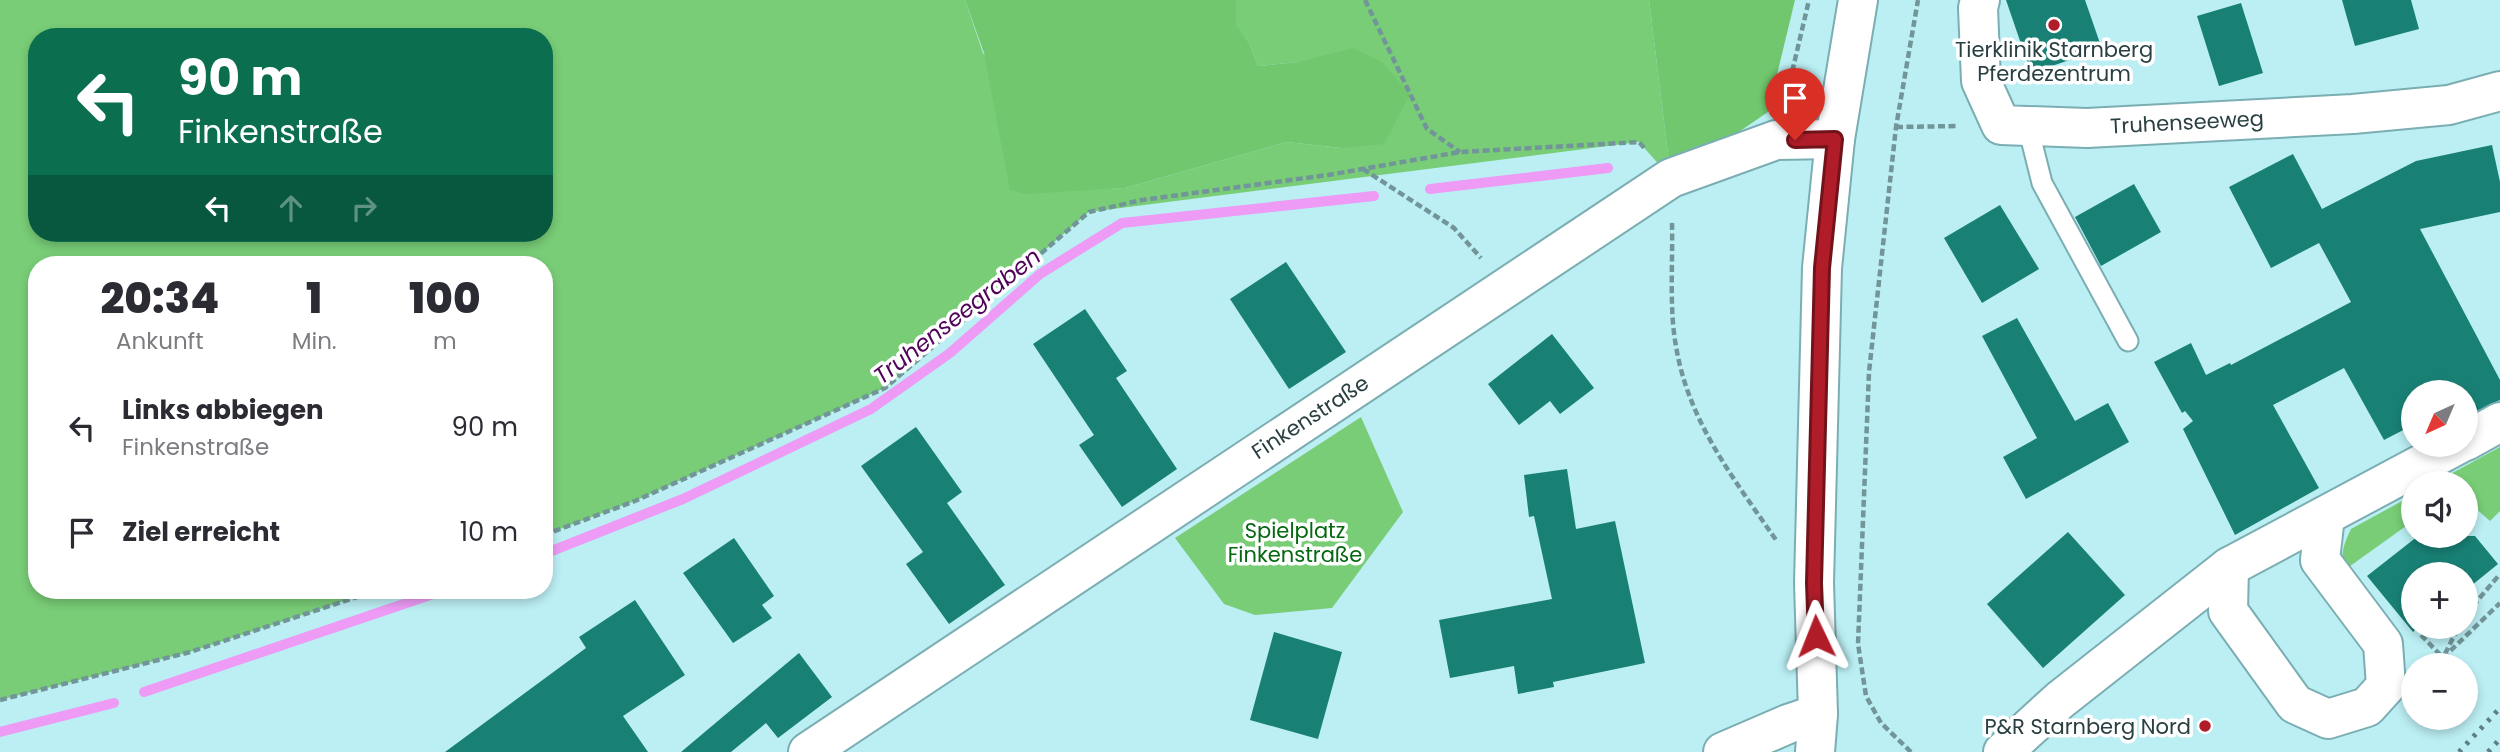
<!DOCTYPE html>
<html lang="de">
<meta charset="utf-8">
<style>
body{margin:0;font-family:Poppins,sans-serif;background:#f7f7f7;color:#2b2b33;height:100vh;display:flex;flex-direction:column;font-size:26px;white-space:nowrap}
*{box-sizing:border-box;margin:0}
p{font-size:23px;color:#7c7c81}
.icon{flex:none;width:38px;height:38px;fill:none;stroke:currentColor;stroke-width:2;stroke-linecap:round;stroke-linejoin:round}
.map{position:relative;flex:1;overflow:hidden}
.side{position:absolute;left:28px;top:256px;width:525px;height:343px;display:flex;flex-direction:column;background:#fff;border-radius:28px;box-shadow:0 4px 10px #0003}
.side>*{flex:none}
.guide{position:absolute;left:28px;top:28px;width:525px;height:214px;border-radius:28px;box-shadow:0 4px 10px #0003;background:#0b6e4f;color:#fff;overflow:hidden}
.needle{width:46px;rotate:224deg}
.fabs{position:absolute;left:2401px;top:380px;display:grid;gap:14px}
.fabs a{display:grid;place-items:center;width:77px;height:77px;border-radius:50%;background:#fff;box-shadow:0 4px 10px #0003;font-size:35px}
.pin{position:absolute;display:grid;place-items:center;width:60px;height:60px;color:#fff;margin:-72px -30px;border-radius:50% 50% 50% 0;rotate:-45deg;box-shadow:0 0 7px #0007}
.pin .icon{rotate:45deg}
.me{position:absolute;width:77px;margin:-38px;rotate:358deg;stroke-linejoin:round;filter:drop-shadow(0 0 5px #0008)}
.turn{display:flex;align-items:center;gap:24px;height:147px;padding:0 35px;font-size:32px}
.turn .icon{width:91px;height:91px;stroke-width:2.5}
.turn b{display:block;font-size:49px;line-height:60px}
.lanes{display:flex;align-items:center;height:66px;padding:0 35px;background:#0003;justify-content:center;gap:35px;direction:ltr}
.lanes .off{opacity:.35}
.eta{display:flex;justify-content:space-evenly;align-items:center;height:119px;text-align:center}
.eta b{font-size:42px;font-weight:800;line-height:49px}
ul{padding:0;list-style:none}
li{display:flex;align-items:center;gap:21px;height:105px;padding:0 35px}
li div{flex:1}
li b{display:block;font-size:26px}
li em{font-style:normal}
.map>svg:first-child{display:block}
.green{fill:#79cd77;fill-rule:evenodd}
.forest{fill:#70c76e}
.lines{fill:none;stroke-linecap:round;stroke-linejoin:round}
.stream{stroke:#ed9bf5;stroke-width:10}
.building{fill:#198075}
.lane-casing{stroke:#7baeb3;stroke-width:23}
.street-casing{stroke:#7baeb3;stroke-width:42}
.secondary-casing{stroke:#7baeb3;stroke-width:42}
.path{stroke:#719599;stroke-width:4.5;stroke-dasharray:7 3.5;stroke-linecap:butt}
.lane{stroke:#fff;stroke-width:19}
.street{stroke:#fff;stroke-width:38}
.secondary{stroke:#fff;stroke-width:38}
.rail{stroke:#5f8083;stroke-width:5;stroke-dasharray:3.5 7;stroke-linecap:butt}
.route-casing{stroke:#72131b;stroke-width:18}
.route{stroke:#b01d29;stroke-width:12}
.poi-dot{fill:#b01d29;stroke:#fff;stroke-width:2.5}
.labels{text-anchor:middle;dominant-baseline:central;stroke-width:7;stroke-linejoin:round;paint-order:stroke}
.poi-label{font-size:21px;fill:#293f41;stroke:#fff}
.street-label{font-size:21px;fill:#293f41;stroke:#fff}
.park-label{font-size:21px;fill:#076812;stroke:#fff}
.water-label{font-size:23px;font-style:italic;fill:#510259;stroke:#fff}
</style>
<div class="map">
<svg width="2500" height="752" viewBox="0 0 2500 752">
<rect width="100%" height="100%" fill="#bbeff4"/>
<g class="green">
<path d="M0,0H965L983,53L1080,190L1125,188L1287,142L1341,148L1299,62L1258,66L1249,43L1236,26V0H1649L1671,178L1639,142L1089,212L885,388L635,501L544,535V264H37V590H378L190,652L0,700ZM37,37H544V233H37Z"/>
<polygon points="1361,417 1403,512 1332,608 1255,615 1224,604 1175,538"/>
<polygon points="2500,447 2500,511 2490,521 2466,500 2466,483 2434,483"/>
<path d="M2413,495V521L2346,569C2338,558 2345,541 2351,529Z"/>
</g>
<g class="forest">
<polygon points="965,0 1236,0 1236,25 1249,43 1258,66 1299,62 1353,48 1382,62 1410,94 1384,144 1341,148 1287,142 1125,188 1026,194 1010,190 984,53"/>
<polygon points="1649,0 1795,0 1768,112 1671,178"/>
</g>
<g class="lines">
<g class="stream">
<polyline points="1430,189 1608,168"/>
<polyline points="544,554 683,499 871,409 950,353 1040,274 1122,223 1374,196"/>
<polyline points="144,692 445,590"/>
<polyline points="0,732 114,703"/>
</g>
</g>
<g class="building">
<polygon points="2006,0 2085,0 2102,49 2031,73"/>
<polygon points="2342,0 2411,0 2419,29 2355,46"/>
<polygon points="2241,3 2263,73 2219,86 2197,16"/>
<polygon points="2492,145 2500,182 2500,212 2420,229 2500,380 2500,400 2466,416 2466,392 2413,392 2413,425 2384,440 2344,368 2273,405 2319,488 2235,535 2183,429 2193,421 2185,411 2182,413 2154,362 2191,343 2206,375 2230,363 2231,365 2351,302 2319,243 2271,268 2229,187 2293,154 2322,209 2416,161"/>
<polygon points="2134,184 2161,232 2101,266 2075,217"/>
<polygon points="2000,205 2039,269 1982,303 1944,238"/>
<polygon points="1286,262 1346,352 1289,389 1230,299"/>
<polygon points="1085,309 1127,371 1116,378 1177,469 1122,507 1079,445 1094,435 1033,344"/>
<polygon points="2017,318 2075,421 2108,403 2129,442 2026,499 2003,457 2037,438 1982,336"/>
<polygon points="1552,334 1594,388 1560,414 1550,401 1519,425 1488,384"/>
<polygon points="916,427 962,492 947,503 1005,585 949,624 906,564 923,552 861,466"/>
<polygon points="1567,469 1576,529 1615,521 1645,663 1553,682 1554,687 1518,694 1514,666 1450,678 1439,620 1552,599 1534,516 1529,517 1524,475"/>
<polygon points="2068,532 2125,595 2043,668 1987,604"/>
<polygon points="2418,536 2475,536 2498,564 2466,590 2466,574 2413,574 2413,626 2419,626 2413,632 2367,576"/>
<polygon points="734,538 774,596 762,605 772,618 733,643 683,573"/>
<polygon points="635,600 685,675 623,716 648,752 445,752 586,648 579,637"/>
<polygon points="1274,632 1342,652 1318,739 1250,720"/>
<polygon points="799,653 832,697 778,738 766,723 731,752 681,752"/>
</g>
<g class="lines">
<defs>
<polyline id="lane" points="2034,126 2032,143 2042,183 2128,341"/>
<g id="street">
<polyline points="1980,0 1978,8 1981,81 2001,125 2087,128 2353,114 2449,105 2500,91"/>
<polyline points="2466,441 2500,422"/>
<polyline points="2229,567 2228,611 2295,704 2328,719 2367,707 2386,686 2383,644 2320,560 2325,516"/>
<polyline points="808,752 1671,178 1776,140 1835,139"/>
<polyline points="1723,752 1788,724 1818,714"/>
<polyline points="2003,752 2060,700 2229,567 2459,444"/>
</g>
<polyline id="secondary" points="1815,752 1818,714 1814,583 1822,268 1835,139 1858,0"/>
</defs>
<use href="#lane" class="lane-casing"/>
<use href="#street" class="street-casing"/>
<use href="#secondary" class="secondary-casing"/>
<g class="path">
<polyline points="1365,0 1427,129 1460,152"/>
<polyline points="1785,102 1809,0"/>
<polyline points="1896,127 1958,126"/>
<polyline points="1363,169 1454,228 1481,258"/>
<path d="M1672,223C1673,261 1669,310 1676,346C1688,421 1734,479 1776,540"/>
<polyline points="544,535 635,501 885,388 1089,212 1142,200 1328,175 1460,152 1639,142 1646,150"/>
<polyline points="2466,614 2500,574"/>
<polyline points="2421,635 2450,665"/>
<polyline points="2443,658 2500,603"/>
<polyline points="2428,665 2443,658 2459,626"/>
<polyline points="2466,682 2472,688"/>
<polyline points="0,700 190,652 378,590"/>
<polyline points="1911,752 1881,723 1866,696 1858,644 1869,372 1896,127 1918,0"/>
</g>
<use href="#lane" class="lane"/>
<use href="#street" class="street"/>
<use href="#secondary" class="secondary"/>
<g class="rail">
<polyline points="2459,752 2500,708"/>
<polyline points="2488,752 2500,739"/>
</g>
</g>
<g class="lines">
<defs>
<polyline id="route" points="1795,140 1835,139 1822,268 1814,583 1816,636"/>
</defs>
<use href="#route" class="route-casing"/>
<use href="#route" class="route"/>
</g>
<g class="poi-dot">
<circle cx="2054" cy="25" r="7"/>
<circle cx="2205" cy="726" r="7"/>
</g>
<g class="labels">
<g class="poi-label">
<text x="2054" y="49">Tierklinik Starnberg<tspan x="2054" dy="24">Pferdezentrum</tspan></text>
<text x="2191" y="726" text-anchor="end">P&amp;R Starnberg Nord</text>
</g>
<g class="street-label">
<text transform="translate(2187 122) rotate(-3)">Truhenseeweg</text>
<text transform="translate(1310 417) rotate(-33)">Finkenstraße</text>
</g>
<g class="park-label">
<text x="1295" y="530">Spielplatz<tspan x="1295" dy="24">Finkenstraße</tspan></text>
</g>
<g class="water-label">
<text transform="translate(957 316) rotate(-38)">Truhenseegraben</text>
</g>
</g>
</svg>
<div class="fabs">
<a><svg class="needle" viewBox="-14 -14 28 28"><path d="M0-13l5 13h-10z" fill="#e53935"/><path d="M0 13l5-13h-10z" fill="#7c7c81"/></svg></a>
<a><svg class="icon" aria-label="sound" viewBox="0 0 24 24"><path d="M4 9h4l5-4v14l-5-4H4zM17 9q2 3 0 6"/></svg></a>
<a>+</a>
<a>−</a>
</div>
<div class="pin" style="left:1795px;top:140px;background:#d93025"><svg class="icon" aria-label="arrive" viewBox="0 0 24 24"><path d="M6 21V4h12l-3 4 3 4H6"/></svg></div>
<svg class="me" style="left:1816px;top:636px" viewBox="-20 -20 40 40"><path d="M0-17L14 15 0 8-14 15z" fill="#b01d29" stroke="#fff" stroke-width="4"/></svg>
<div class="guide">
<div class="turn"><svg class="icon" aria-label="left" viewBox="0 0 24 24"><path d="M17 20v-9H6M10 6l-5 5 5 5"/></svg><div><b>90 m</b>Finkenstraße</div></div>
<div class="lanes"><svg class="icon" aria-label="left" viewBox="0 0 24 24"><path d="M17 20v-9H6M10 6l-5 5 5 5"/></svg><svg class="icon off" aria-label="ahead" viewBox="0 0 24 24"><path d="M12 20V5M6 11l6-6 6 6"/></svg><svg class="icon off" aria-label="right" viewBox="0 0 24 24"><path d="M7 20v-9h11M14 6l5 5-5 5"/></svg></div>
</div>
<section class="side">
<div class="eta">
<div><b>20:34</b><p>Ankunft</p></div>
<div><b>1</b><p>Min.</p></div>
<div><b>100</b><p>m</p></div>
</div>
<ul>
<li><svg class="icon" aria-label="left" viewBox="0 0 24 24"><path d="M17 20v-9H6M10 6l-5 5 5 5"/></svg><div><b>Links abbiegen</b><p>Finkenstraße</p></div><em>90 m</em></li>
<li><svg class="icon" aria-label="arrive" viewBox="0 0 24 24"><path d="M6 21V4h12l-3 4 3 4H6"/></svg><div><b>Ziel erreicht</b></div><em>10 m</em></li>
</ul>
</section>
</div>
